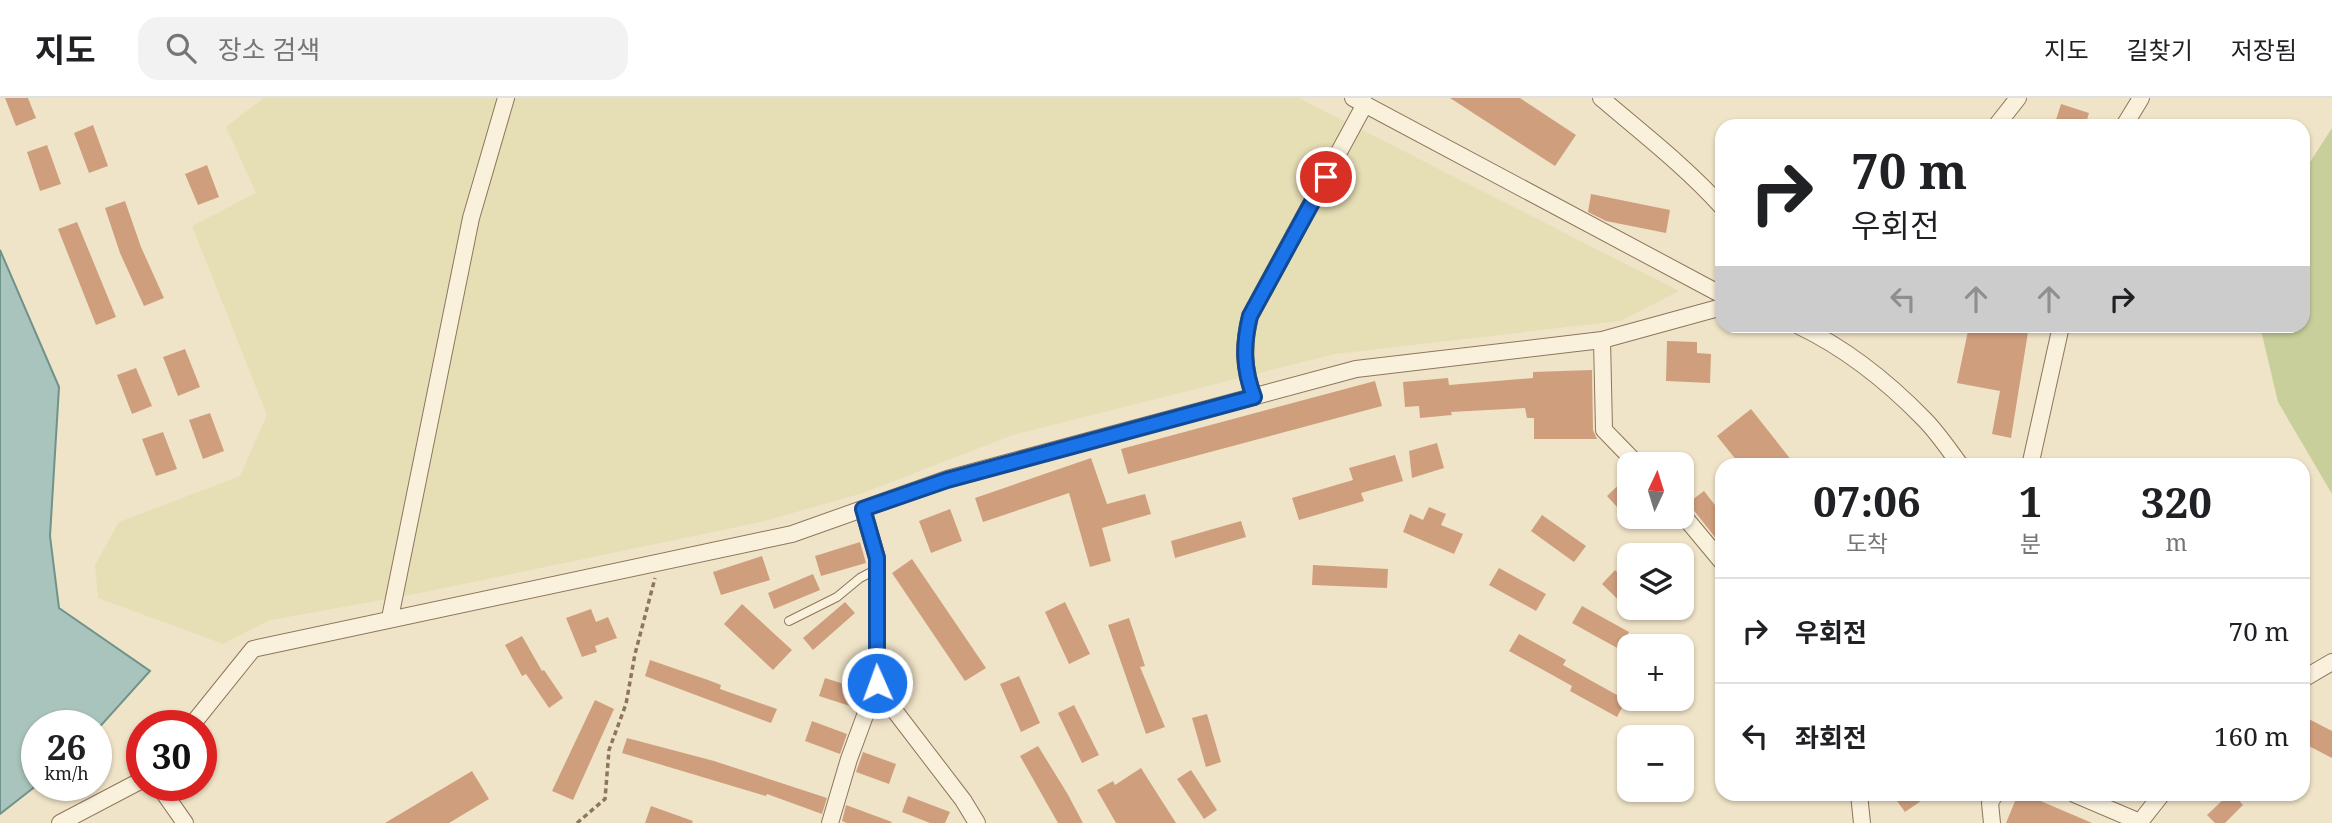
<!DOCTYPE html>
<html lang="ko">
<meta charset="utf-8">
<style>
body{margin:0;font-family:"Noto Serif","Noto Sans KR",serif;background:#f2f2f2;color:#202124;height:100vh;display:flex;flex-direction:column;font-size:26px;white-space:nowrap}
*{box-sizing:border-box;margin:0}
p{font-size:23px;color:#757577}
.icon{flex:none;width:38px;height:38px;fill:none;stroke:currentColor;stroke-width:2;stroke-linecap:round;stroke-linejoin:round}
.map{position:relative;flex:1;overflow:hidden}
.drawer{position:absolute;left:1715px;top:360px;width:595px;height:343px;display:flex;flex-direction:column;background:#fff;border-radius:21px;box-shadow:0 2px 5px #0004}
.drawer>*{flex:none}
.banner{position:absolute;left:1715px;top:21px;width:595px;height:214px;border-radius:21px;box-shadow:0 2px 5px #0004;background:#fff;color:#202124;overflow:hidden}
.needle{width:46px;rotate:4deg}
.tools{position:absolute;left:1617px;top:354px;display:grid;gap:14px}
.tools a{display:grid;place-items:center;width:77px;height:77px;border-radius:14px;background:#fff;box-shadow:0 2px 5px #0004;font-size:35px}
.speed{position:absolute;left:21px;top:612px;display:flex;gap:14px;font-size:35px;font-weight:700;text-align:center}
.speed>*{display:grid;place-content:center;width:91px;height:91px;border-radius:50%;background:#fff;box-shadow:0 2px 5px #0004;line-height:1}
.speed small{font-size:18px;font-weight:400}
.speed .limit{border:10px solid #d22;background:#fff;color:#111}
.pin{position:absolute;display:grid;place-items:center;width:60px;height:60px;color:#fff;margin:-30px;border:4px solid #fff;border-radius:50%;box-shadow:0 2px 7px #0007}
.me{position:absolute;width:77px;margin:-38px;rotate:358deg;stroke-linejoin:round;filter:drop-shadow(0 0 5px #0008)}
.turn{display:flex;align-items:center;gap:24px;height:147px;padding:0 21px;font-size:32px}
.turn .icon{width:91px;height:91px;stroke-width:2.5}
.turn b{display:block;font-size:49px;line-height:60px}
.lanes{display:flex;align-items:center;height:66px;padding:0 21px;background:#0003;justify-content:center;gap:35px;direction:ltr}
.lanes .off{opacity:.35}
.eta{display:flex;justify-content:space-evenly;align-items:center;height:119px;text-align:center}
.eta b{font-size:42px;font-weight:700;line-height:49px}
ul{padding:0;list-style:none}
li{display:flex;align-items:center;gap:21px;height:105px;padding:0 21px;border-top:2px solid #e0e0e0}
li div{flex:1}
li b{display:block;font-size:26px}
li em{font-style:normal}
header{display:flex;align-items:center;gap:42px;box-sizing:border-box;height:98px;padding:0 35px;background:#fff;border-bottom:2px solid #e0e0e0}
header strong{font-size:33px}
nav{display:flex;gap:38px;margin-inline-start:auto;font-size:24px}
.search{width:490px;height:63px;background:#f2f2f2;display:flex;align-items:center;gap:18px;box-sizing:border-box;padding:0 24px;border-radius:21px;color:#757577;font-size:26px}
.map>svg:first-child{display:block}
.farmland{fill:#e6deb5}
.green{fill:#c9cf9b}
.water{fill:#a9c4bc;stroke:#6f938a;stroke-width:2}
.building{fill:#cf9f7d}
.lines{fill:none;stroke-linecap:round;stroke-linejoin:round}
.service-casing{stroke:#8d765c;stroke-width:10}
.minor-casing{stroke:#8d765c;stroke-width:18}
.path{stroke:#8d765c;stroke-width:3.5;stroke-dasharray:5 3.5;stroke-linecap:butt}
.service{stroke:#faf1dc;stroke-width:8}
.minor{stroke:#faf1dc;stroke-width:16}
.route-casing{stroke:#114b97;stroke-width:18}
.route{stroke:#1a73e8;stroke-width:12}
</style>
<header>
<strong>지도</strong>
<div class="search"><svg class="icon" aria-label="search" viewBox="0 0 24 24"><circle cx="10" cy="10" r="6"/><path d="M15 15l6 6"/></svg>장소 검색</div>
<nav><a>지도</a><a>길찾기</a><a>저장됨</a></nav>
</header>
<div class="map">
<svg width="2332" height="725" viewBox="0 0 2332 725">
<rect width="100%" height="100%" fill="#f0e4c8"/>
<polygon class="farmland" points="264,0 1299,0 1679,193 1620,223 1335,256 1013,337 863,395 761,424 425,494 271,522 223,546 98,500 95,467 119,424 240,378 267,317 192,128 256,95 226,29"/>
<polygon class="green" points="2332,30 2332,396 2278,304 2260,228 2303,228 2303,75"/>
<polygon class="water" points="0,152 59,289 50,438 59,510 150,573 96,633 96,628 37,628 37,687 0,716"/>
<g class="building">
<polygon points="5,0 28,0 36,20 16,28"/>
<polygon points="1450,0 1520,0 1576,37 1555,68"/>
<polygon points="2061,6 2089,15 2085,28 2054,28"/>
<polygon points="93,27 108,68 89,75 74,35"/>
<polygon points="47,47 61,86 40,93 27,54"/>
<polygon points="207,67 219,99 198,107 185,76"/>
<polygon points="1591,96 1670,112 1666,135 1606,123 1588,114"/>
<polygon points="125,103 141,149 164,200 144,208 120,155 105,110"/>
<polygon points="77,124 116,219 96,227 58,131"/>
<polygon points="1969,228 2029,228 2011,340 1992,336 2000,293 1957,285"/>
<polygon points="1667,243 1697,244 1697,255 1711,256 1710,285 1666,283"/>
<polygon points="185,251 200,289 178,298 163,259"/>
<polygon points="136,270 152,308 132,316 117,277"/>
<polygon points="1592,272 1593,332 1597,341 1534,341 1534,320 1527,320 1525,310 1451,314 1452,317 1420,320 1419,308 1405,309 1403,284 1448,280 1449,287 1533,280 1533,274"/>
<polygon points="1375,283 1382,308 1128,376 1121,351"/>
<polygon points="1751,311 1796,368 1741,368 1717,338"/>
<polygon points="210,315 224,353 203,361 189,322"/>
<polygon points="163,334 177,371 156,378 142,341"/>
<polygon points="1437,345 1444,370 1412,380 1409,353"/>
<polygon points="1395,357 1403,383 1361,395 1364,403 1299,422 1292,400 1353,382 1349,370"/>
<polygon points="1091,360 1107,406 1145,396 1151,416 1102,430 1111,463 1090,469 1069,395 983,424 975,400"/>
<polygon points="1629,377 1629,422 1607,398"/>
<polygon points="1704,393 1722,416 1722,448 1688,405"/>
<polygon points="1429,409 1446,416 1441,427 1463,436 1454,456 1403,434 1410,416 1423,422"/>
<polygon points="950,411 962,443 931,455 919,423"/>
<polygon points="1542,417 1586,448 1574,464 1531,433"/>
<polygon points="1241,423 1246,439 1175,460 1171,443"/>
<polygon points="860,444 866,465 821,478 815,458"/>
<polygon points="762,458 770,482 721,497 713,474"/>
<polygon points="912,461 986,570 965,583 892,475"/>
<polygon points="1313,467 1388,471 1387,490 1312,487"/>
<polygon points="1499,470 1546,496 1536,513 1489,487"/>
<polygon points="1615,472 1629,486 1629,512 1602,486"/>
<polygon points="813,476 820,492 774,511 768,495"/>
<polygon points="845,504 855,515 813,552 803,540"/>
<polygon points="1065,504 1090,556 1069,566 1045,514"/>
<polygon points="742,506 792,552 773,572 724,526"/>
<polygon points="1582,508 1629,534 1619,551 1572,525"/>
<polygon points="591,511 596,524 608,519 617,540 595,548 597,554 582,559 566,520"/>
<polygon points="1129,520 1145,568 1140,569 1165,629 1146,636 1108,527"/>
<polygon points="1519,536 1566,562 1563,567 1626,602 1617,619 1570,593 1572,588 1509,553"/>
<polygon points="522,538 542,573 544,572 563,600 549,610 526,576 522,578 505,547"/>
<polygon points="650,562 708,582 721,587 720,591 777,611 771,625 645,578"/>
<polygon points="1019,578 1040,625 1021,634 1000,586"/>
<polygon points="825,580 863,592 856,610 819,598"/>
<polygon points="595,602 614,611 573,702 552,693"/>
<polygon points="1074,607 1099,657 1082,665 1058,615"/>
<polygon points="1207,616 1221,664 1206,669 1192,620"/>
<polygon points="2303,618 2332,633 2332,660 2303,645"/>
<polygon points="812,623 847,636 840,656 805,643"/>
<polygon points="627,640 714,663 827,700 822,716 767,696 766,698 622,655"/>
<polygon points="1038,648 1067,695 1083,725 1058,725 1020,658"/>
<polygon points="863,654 896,666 889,686 856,674"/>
<polygon points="1141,670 1160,700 1176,725 1116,725 1097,692 1113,683 1115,687"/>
<polygon points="1191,672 1217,712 1204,721 1177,681"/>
<polygon points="472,673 489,701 449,725 385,725"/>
<polygon points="1892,696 1931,696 1905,714"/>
<polygon points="2018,696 2038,696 2036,701 2092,725 2006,725"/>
<polygon points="2229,696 2233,696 2243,707 2225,725 2215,725 2207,717"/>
<polygon points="908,698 950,714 945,725 930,725 902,714"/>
<polygon points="846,707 892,724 891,725 847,725 842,723"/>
<polygon points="651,708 693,723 692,725 645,725"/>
</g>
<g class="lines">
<defs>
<polyline id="service" points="789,523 837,499 860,480 877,471"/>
<g id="minor">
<polyline points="1353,0 1722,197"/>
<path d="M1601,0C1642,35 1686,69 1722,109"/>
<polyline points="1996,28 2018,0"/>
<polyline points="2124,28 2141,0"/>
<path d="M1799,228C1845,250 1888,284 1924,321C1938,335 1949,352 1961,368"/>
<polyline points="1602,242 1604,332 1637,366"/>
<path d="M1254,299C1243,270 1243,247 1250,218L1365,6"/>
<polyline points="2030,368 2061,228"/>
<polyline points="1682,416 1722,464"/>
<polyline points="390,520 471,120 506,0"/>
<polyline points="2303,581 2332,564"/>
<polyline points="874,595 891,608 963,702 977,725"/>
<polyline points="191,628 253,551 792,436 947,381 1356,271 1602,242 1722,209"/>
<polyline points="159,688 185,725"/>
<polyline points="1859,696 1862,725"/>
<polyline points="2074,696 2140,724 2162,696"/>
<polyline points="60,725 142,682"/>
<polyline points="830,725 849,661 877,585 877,460 863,411"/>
<polyline points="1992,725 1990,705 1995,696"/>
</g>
</defs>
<use href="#service" class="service-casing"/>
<use href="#minor" class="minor-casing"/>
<polyline class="path" points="577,725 605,701 609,652 626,606 635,556 655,480"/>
<use href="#service" class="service"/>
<use href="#minor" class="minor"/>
</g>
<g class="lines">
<defs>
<path id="route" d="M877,585V460L863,411L947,382L1254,299C1243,270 1243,247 1250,218L1326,79"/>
</defs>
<use href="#route" class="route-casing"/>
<use href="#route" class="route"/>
</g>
</svg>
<div class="tools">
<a><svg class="needle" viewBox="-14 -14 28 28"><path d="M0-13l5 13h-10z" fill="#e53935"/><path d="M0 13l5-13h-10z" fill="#757577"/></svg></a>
<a><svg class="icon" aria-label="layers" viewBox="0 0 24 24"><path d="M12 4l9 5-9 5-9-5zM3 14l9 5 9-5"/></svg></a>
<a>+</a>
<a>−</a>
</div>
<div class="speed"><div>26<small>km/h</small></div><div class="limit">30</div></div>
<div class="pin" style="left:1326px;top:79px;background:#d93025"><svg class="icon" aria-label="arrive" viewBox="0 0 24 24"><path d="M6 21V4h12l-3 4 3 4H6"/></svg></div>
<svg class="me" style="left:877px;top:585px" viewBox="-20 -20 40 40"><circle r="17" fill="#1a73e8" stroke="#fff" stroke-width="3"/><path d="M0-11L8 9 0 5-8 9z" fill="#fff"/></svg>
<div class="banner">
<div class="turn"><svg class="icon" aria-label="right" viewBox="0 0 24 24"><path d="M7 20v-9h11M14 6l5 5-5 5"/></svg><div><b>70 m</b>우회전</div></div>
<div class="lanes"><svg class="icon off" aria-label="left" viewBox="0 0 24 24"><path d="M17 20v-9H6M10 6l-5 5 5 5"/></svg><svg class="icon off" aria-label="ahead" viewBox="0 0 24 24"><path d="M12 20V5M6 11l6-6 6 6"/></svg><svg class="icon off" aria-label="ahead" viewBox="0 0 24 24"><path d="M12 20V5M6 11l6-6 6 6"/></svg><svg class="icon" aria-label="right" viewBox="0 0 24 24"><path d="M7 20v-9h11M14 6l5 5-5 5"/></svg></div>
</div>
<section class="drawer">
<div class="eta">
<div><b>07:06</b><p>도착</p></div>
<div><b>1</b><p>분</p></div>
<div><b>320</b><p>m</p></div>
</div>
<ul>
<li><svg class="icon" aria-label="right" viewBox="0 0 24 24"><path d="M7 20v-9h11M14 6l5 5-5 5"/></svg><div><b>우회전</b></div><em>70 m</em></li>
<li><svg class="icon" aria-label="left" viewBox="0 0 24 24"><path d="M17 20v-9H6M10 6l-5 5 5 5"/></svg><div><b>좌회전</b></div><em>160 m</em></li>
</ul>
</section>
</div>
